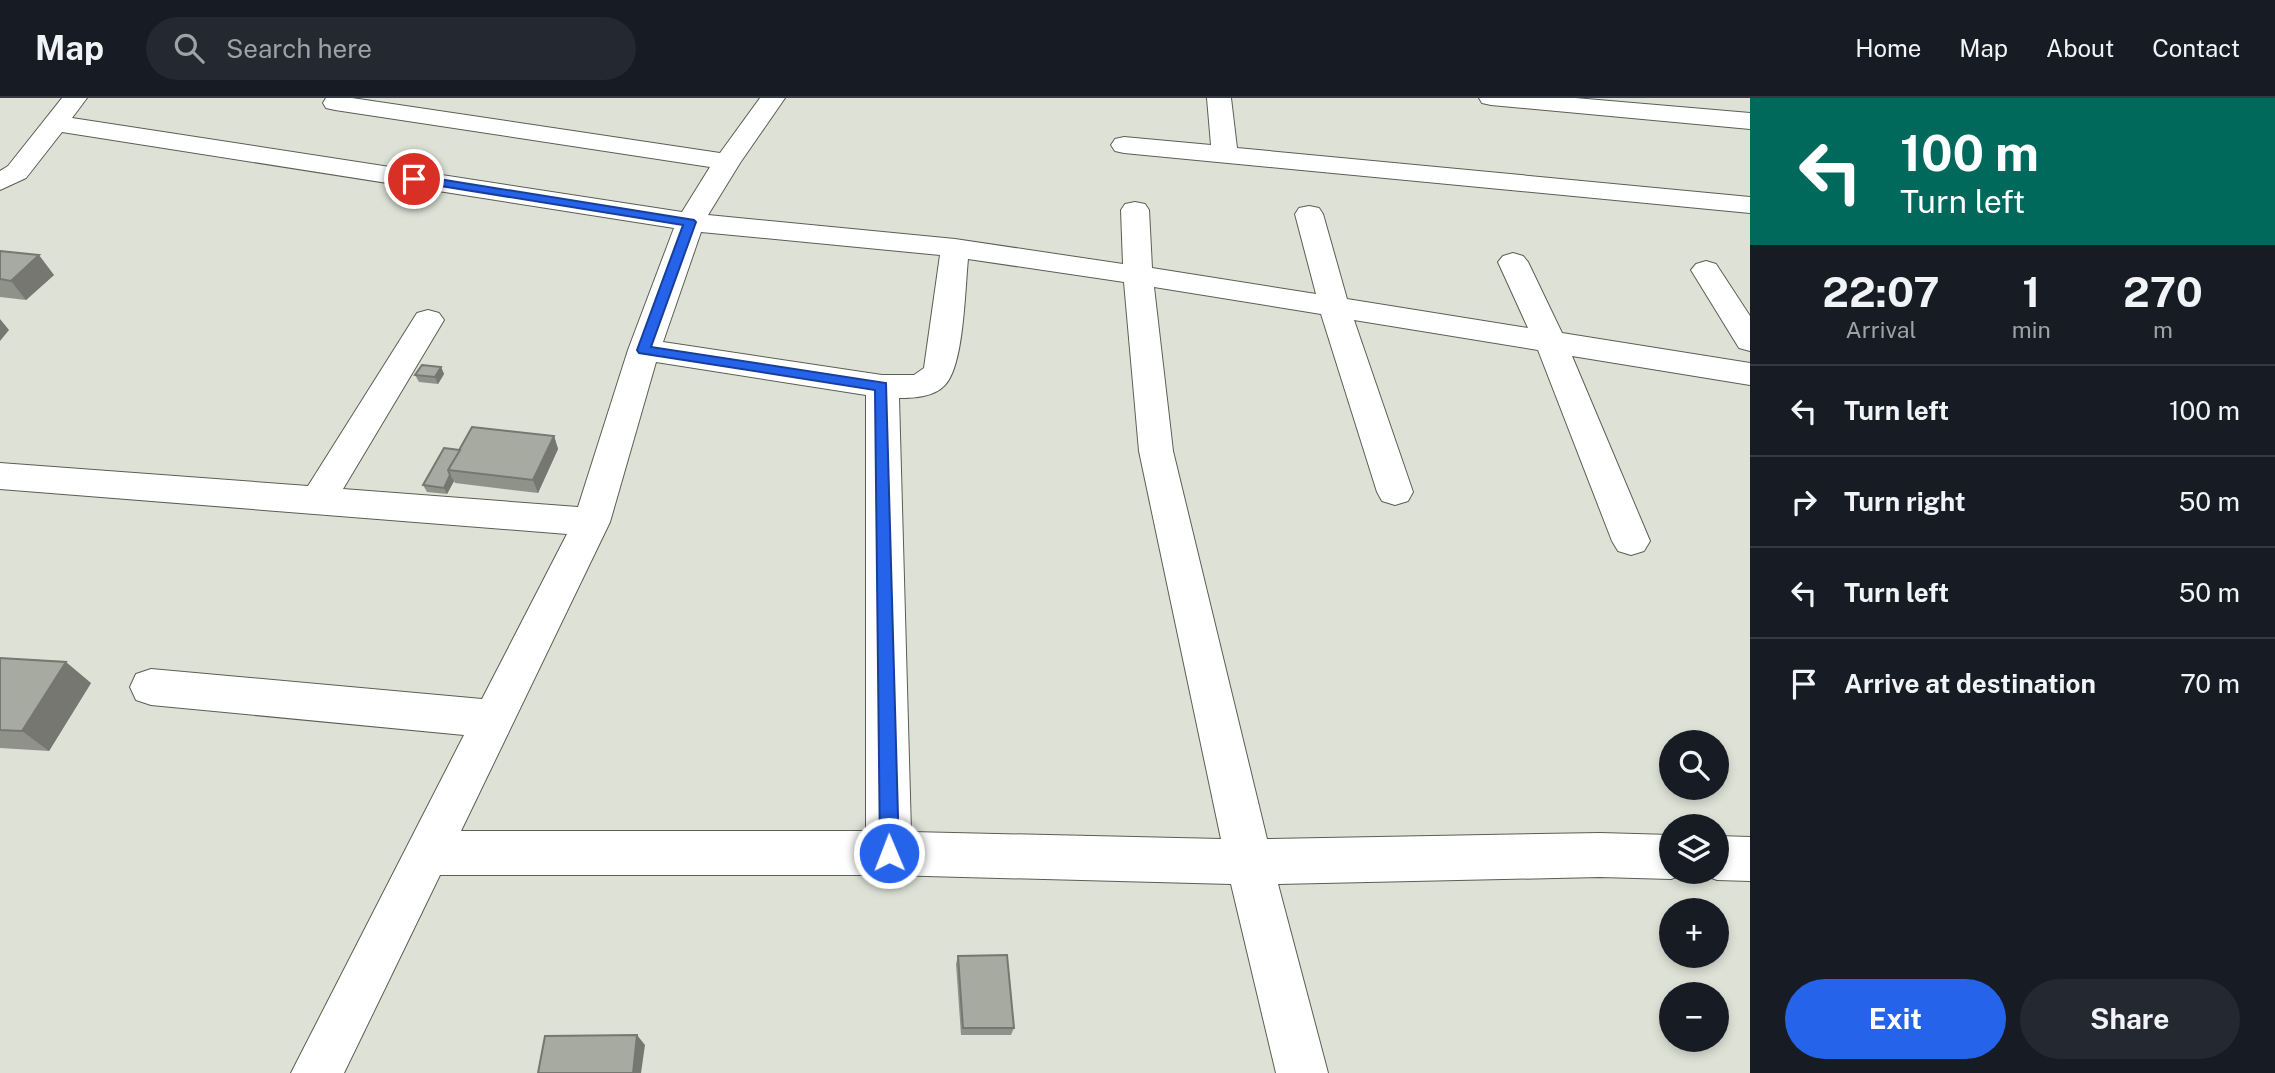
<!DOCTYPE html>
<meta charset="utf-8">
<style>
body{margin:0;font-family:"Public Sans",sans-serif;background:#242831;color:#f1f3f6;height:100vh;display:flex;flex-direction:column;font-size:26px;white-space:nowrap}
*{box-sizing:border-box;margin:0}
p{font-size:23px;color:#9ea1a6}
.icon{flex:none;width:38px;height:38px;fill:none;stroke:currentColor;stroke-width:2;stroke-linecap:round;stroke-linejoin:round}
.map{position:relative;flex:1;overflow:hidden}
.drawer{display:flex;flex-direction:column;background:#171b24;width:525px}
.drawer>*{flex:none}
.top-card{background:#00695c;color:#fff;overflow:hidden}
.fabs{position:absolute;left:1659px;top:632px;display:grid;gap:14px}
.fabs a{display:grid;place-items:center;width:70px;height:70px;border-radius:50%;background:#171b24;box-shadow:0 4px 10px #0003;font-size:35px}
.pin{position:absolute;display:grid;place-items:center;width:60px;height:60px;color:#fff;margin:-30px;border:4px solid #fff;border-radius:50%;box-shadow:0 2px 7px #0007}
.me{position:absolute;width:77px;margin:-38px;rotate:359deg;stroke-linejoin:round;filter:drop-shadow(0 0 5px #0008)}
.turn{display:flex;align-items:center;gap:24px;height:147px;padding:0 35px;font-size:32px}
.turn .icon{width:91px;height:91px;stroke-width:2.5}
.turn b{display:block;font-size:49px;line-height:60px}
.eta{display:flex;justify-content:space-evenly;align-items:center;height:119px;text-align:center}
.eta b{font-size:42px;font-weight:700;line-height:49px}
.primary-button{display:flex;gap:14px;margin-top:auto;padding:14px 35px}
.primary-button a{flex:1;height:80px;border-radius:42px;background:#2563eb;color:#fff;font-size:28px;font-weight:700;line-height:80px;text-align:center}
.primary-button a+a{background:#242831;color:#f1f3f6}
ul{padding:0;list-style:none}
li{display:flex;align-items:center;gap:21px;height:91px;padding:0 35px;border-top:2px solid #363941}
li div{flex:1}
li b{display:block;font-size:26px}
li em{font-style:normal}
header{display:flex;align-items:center;gap:42px;box-sizing:border-box;height:98px;padding:0 35px;background:#171b24;border-bottom:2px solid #363941}
header strong{font-size:33px}
nav{display:flex;gap:38px;margin-inline-start:auto;font-size:24px}
.search{width:490px;height:63px;background:#242831;display:flex;align-items:center;gap:18px;box-sizing:border-box;padding:0 24px;border-radius:38px;color:#9ea1a6;font-size:26px}
main{display:flex;flex:1;min-height:0}
.map>svg:first-child{display:block}
.lines{fill:none;stroke-linecap:round;stroke-linejoin:round}
.minor-casing{stroke:#5b5e54;stroke-width:2}
.minor{fill:#fff;fill-rule:evenodd}
.wall{fill:#90928a}
.shaded-wall{fill:#757770}
.building{fill:#a7aaa0;stroke:#757770;stroke-width:2}
.route{fill:#2563eb;stroke:#184099;stroke-width:2}
</style>
<header>
<strong>Map</strong>
<div class="search"><svg class="icon" aria-label="search" viewBox="0 0 24 24"><circle cx="10" cy="10" r="6"/><path d="M15 15l6 6"/></svg>Search here</div>
<nav><a>Home</a><a>Map</a><a>About</a><a>Contact</a></nav>
</header>
<main>
<div class="map">
<svg width="1750" height="975" viewBox="0 0 1750 975">
<rect width="100%" height="100%" fill="#dee2d6"/>
<g class="lines">
<defs>
<g id="minor">
<path d="M62,0H87L72,20L682,114L710,69L335,12L326,10L323,5L326,0H352L720,55L760,0H785L740,65L708,117L955,141L1123,166L1121,112L1125,106L1135,104L1145,106L1149,112L1152,170L1316,196L1295,116L1299,110L1309,108L1319,110L1323,116L1347,201L1528,230L1498,164L1503,158L1513,155L1523,158L1528,164L1562,235L1750,265V287L1572,258L1650,443L1644,453L1631,457L1618,453L1612,443L1538,252L1354,222L1413,394L1408,403L1395,407L1382,403L1377,394L1321,216L1154,189L1173,353L1267,741L1600,735L1671,737V774L1687,775L1671,781L1600,779L1278,786L1328,975H1276L1231,786L889,777H440L344,975H291L464,637L151,607L136,602L130,589L136,576L151,571L482,601L567,436L0,391V365L308,388L417,215L428,212L439,215L444,222L343,391L578,409L628,252L674,130L62,34L26,80L0,92V73L8,68ZM701,134L940,157L924,270L914,277H882L663,244ZM968,161L1124,184L1139,353L1221,741L911,734L899,300C914,300 934,299 945,287C964,268 965,190 968,161ZM656,264L866,297V733H461L610,424Z"/>
<polygon points="1207,0 1231,0 1237,50 1750,99 1750,115 1124,55 1115,53 1111,47 1115,41 1124,39 1211,47"/>
<polygon points="1479,0 1575,0 1750,15 1750,31 1491,7 1482,5"/>
<polygon points="1706,163 1716,166 1750,218 1750,253 1739,250 1691,172 1696,166"/>
<polygon points="1717,738 1750,739 1750,783 1717,782 1701,776 1700,774 1717,774"/>
</g>
</defs>
<use href="#minor" class="minor-casing"/>
<use href="#minor" class="minor"/>
</g>
<g class="wall">
<polygon points="0,153 54,177 26,202 0,199"/>
<polygon points="441,269 444,276 438,286 419,284 415,277"/>
<polygon points="554,338 558,351 538,395 455,385 454,383 447,396 427,394 423,387 460,352"/>
<polygon points="0,560 91,585 49,653 0,650"/>
<polygon points="958,858 1014,930 1011,937 961,937 956,866"/>
</g>
<g class="shaded-wall">
<polygon points="39,157 54,177 26,202 11,183"/>
<polygon points="0,221 9,232 0,243"/>
<polygon points="441,269 444,276 438,286 435,279"/>
<polygon points="554,338 558,351 538,395 533,382"/>
<polygon points="450,377 454,383 447,396 444,390"/>
<polygon points="66,564 91,585 49,653 22,633"/>
<polygon points="637,937 645,947 641,975 633,975"/>
</g>
<g class="building">
<polygon points="0,153 39,157 11,183 0,181"/>
<polygon points="422,267 441,269 435,279 415,277"/>
<polygon points="472,329 554,338 533,382 448,372"/>
<polygon points="444,350 460,352 448,372 450,377 444,390 423,387"/>
<polygon points="0,560 66,564 22,633 0,632"/>
<polygon points="1007,857 1014,930 963,930 958,858"/>
<polygon points="637,937 633,975 538,975 545,938"/>
</g>
<polygon class="route" points="414,77 694,122 696,124 651,249 886,285 899,755 896,761 889,764 883,761 880,755 875,292 639,255 637,252 683,127 410,83 408,81"/>
</svg>
<div class="fabs">
<a><svg class="icon" aria-label="search" viewBox="0 0 24 24"><circle cx="10" cy="10" r="6"/><path d="M15 15l6 6"/></svg></a>
<a><svg class="icon" aria-label="layers" viewBox="0 0 24 24"><path d="M12 4l9 5-9 5-9-5zM3 14l9 5 9-5"/></svg></a>
<a>+</a>
<a>−</a>
</div>
<div class="pin" style="left:414px;top:81px;background:#d93025"><svg class="icon" aria-label="arrive" viewBox="0 0 24 24"><path d="M6 21V4h12l-3 4 3 4H6"/></svg></div>
<svg class="me" style="left:889px;top:755px" viewBox="-20 -20 40 40"><circle r="17" fill="#2563eb" stroke="#fff" stroke-width="3"/><path d="M0-11L8 9 0 5-8 9z" fill="#fff"/></svg>
</div>
<section class="drawer">
<div class="top-card">
<div class="turn"><svg class="icon" aria-label="left" viewBox="0 0 24 24"><path d="M17 20v-9H6M10 6l-5 5 5 5"/></svg><div><b>100 m</b>Turn left</div></div>
</div>
<div class="eta">
<div><b>22:07</b><p>Arrival</p></div>
<div><b>1</b><p>min</p></div>
<div><b>270</b><p>m</p></div>
</div>
<ul>
<li><svg class="icon" aria-label="left" viewBox="0 0 24 24"><path d="M17 20v-9H6M10 6l-5 5 5 5"/></svg><div><b>Turn left</b></div><em>100 m</em></li>
<li><svg class="icon" aria-label="right" viewBox="0 0 24 24"><path d="M7 20v-9h11M14 6l5 5-5 5"/></svg><div><b>Turn right</b></div><em>50 m</em></li>
<li><svg class="icon" aria-label="left" viewBox="0 0 24 24"><path d="M17 20v-9H6M10 6l-5 5 5 5"/></svg><div><b>Turn left</b></div><em>50 m</em></li>
<li><svg class="icon" aria-label="arrive" viewBox="0 0 24 24"><path d="M6 21V4h12l-3 4 3 4H6"/></svg><div><b>Arrive at destination</b></div><em>70 m</em></li>
</ul>
<div class="primary-button"><a>Exit</a><a>Share</a></div>
</section>
</main>
